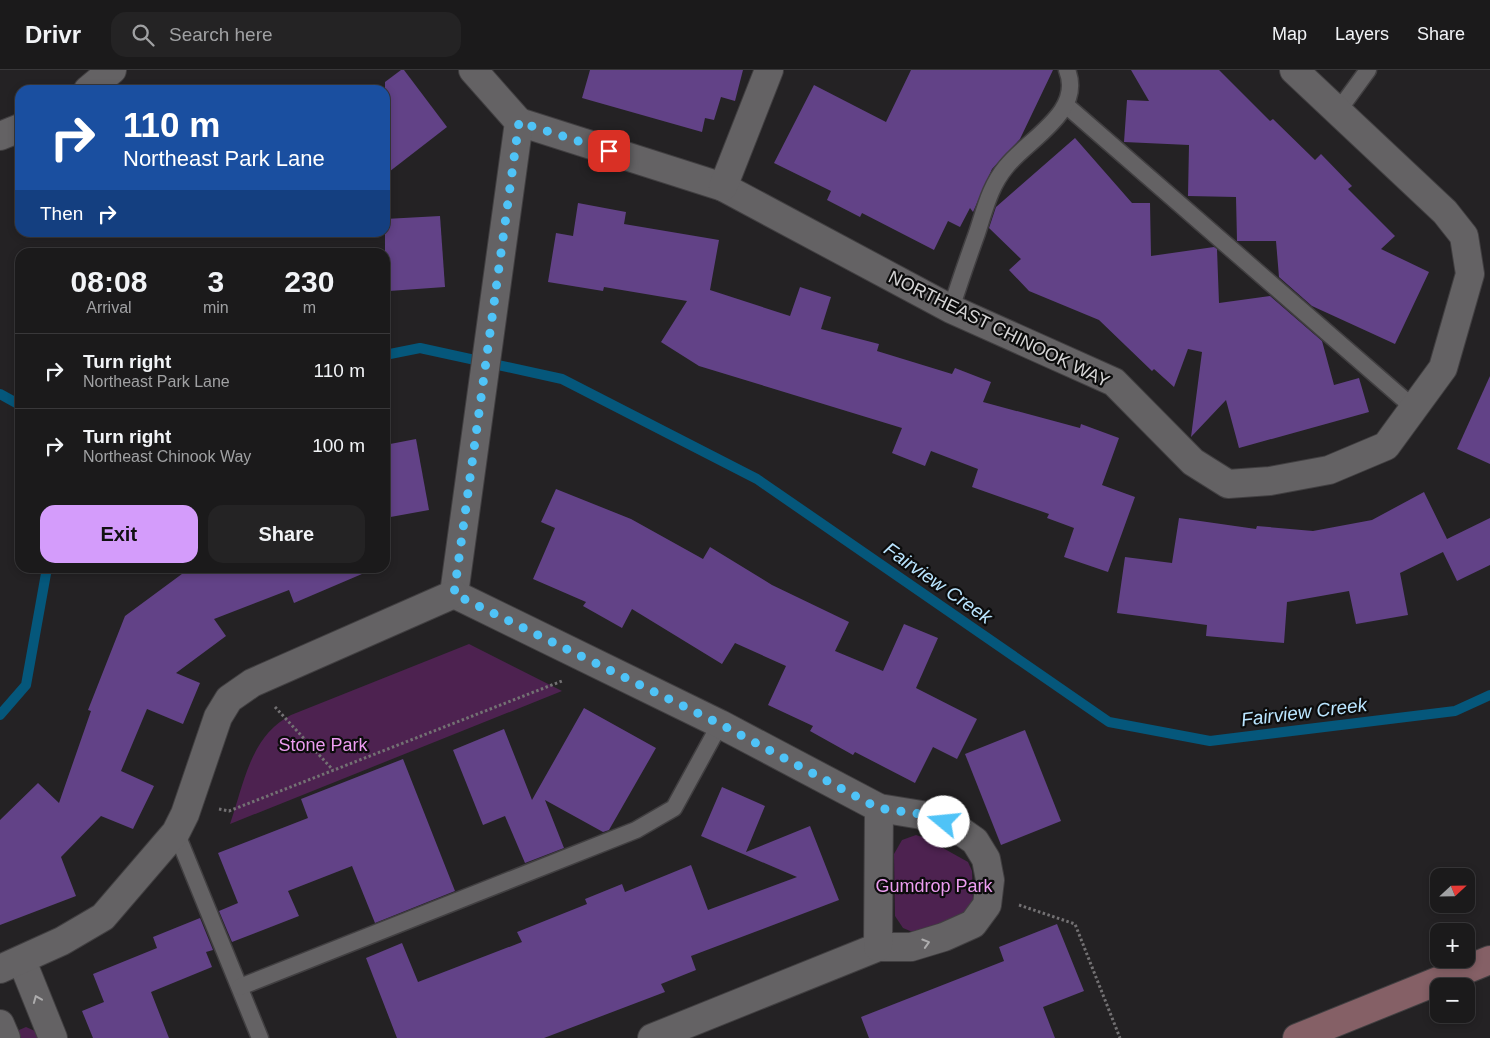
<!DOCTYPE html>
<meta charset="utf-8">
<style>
body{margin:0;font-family:Helvetica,sans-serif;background:#242324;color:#f1f3f6;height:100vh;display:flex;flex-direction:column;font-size:19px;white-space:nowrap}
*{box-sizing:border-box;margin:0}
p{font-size:16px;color:#a0a1a3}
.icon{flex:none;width:28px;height:28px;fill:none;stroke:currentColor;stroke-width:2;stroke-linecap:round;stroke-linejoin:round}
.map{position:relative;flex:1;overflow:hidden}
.side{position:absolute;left:15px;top:178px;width:375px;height:325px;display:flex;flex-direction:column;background:#1b1a1b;border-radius:15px;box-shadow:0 2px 8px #0003,0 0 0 1px #39383a}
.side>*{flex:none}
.banner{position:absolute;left:15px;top:15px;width:375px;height:152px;border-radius:15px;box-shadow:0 2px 8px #0003,0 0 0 1px #39383a;background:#1a4fa0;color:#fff;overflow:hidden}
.needle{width:32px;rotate:68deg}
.tools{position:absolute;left:1430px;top:798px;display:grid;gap:10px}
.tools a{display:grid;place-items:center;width:45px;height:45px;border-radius:10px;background:#1b1a1b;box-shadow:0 2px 8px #0003,0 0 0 1px #39383a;font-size:25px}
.pin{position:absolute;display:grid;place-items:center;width:42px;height:42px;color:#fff;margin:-21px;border-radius:10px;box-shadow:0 2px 8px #0006}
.me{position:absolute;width:55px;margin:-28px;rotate:287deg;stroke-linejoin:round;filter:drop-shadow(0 0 4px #0008)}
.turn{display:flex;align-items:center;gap:18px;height:105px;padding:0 25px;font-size:22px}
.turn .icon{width:65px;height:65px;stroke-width:2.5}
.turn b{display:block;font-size:35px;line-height:42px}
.then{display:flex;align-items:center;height:48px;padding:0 25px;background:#0003;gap:10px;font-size:19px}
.eta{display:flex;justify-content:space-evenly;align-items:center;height:85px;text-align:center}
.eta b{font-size:30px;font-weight:800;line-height:35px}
.cta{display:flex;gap:10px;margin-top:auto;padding:10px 25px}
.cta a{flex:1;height:58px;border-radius:15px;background:#d49cfb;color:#111;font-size:20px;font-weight:800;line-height:58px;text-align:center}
.cta a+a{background:#242324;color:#f1f3f6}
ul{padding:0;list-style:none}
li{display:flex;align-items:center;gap:15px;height:75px;padding:0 25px;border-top:1px solid #39383a}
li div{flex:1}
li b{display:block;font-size:19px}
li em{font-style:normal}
header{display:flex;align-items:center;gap:30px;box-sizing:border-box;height:70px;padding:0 25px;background:#1b1a1b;border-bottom:1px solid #39383a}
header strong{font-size:24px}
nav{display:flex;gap:28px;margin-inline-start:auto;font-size:18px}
.search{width:350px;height:45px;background:#242324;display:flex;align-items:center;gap:12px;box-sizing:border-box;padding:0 18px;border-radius:15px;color:#a0a1a3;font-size:19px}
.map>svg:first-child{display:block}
.green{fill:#4d2250}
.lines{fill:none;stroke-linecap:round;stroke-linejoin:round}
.stream{stroke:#05577b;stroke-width:10}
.building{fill:#624287}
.lane-casing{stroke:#413f41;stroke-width:19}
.street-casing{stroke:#413f41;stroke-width:30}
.secondary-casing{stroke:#413f41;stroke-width:30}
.path{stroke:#737173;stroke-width:3;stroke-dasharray:2.5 2.5;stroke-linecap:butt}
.lane{stroke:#646264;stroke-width:16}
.street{stroke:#646264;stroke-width:28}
.secondary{stroke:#856066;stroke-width:28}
.oneway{stroke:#adacad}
.route{stroke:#4fc3f7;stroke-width:9;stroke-dasharray:0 16.2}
.labels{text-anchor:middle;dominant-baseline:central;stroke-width:4.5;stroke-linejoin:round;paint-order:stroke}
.street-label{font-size:18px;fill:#d5d4d5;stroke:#0c0c0c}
.park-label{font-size:18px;fill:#ed9df1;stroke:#0c0c0c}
.water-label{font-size:19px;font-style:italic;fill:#bae5ff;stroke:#0c0c0c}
</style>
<header>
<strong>Drivr</strong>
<div class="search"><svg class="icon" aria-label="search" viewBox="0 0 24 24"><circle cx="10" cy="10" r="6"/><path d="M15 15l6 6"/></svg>Search here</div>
<nav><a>Map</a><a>Layers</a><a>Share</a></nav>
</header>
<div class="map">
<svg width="1490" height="968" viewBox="0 0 1490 968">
<rect width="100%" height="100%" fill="#242224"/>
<g class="green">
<path d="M469,574L562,621L230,754C244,714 250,666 291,645Z"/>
<polygon points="916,765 925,768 968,792 972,801 973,830 970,838 960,847 915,863 903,858 895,846 894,784 902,770"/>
<polygon points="26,957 35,961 38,968 16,968 19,960"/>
</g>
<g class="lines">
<g class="stream">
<polyline points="385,285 420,278 562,309 757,409 1109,652 1210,671 1455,641 1490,625"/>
<polyline points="0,324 20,335"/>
<polyline points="0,645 26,615 47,498"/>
</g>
</g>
<g class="building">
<polygon points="401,0 404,0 447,57 385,105 385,12"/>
<polygon points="590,0 743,0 735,31 721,27 714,50 705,48 702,62 582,28"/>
<polygon points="911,0 1053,0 1020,69 992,99 973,142 970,138 960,157 948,151 934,180 862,143 860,147 827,130 831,121 774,93 814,15 886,52"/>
<polygon points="1131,0 1219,0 1270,51 1273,49 1315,90 1321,84 1352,116 1348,119 1395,166 1381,179 1429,202 1395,274 1312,236 1279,207 1276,171 1237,171 1236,127 1188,126 1189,75 1124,72 1127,30 1149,31"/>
<polygon points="1075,68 1132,133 1150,133 1151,186 1214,177 1217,179 1219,233 1270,226 1322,271 1334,315 1359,308 1369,342 1239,378 1226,330 1191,367 1202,282 1188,279 1174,317 1154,299 1152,301 1099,250 1029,221 1009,200 1021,189 989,158 996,137"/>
<polygon points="578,133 626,142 624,154 719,170 710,220 790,246 800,217 831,227 821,259 879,274 877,281 952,304 955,298 991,312 983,332 1080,358 1081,354 1119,368 1102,415 1135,427 1108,502 1064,487 1074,458 1047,448 1049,444 972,417 978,399 931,381 925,396 892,383 902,358 699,296 661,272 687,231 604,217 603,221 548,212 556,163 573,166"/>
<polygon points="440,146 445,217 389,221 385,199 385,149"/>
<polygon points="1490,306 1490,394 1457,379"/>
<polygon points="416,369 429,440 385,448 385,375"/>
<polygon points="556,419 631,449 703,489 710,477 772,515 849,552 835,581 883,601 904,554 938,568 916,618 977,649 957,689 933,677 915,713 855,682 853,685 810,661 813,656 768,635 786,596 735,573 722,594 632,539 622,558 583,536 586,532 533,509 555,458 541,452"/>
<polygon points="1424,422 1447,469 1490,448 1490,495 1457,511 1443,482 1400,503 1408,545 1356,554 1349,521 1287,532 1284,573 1206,566 1207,555 1117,543 1125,487 1172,493 1179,448 1256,459 1257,456 1313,461 1372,450"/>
<polygon points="190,498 376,498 294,533 289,520 214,549 226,566 176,603 200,613 183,654 147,639 121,701 154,716 133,759 101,746 61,787 76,826 0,855 0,750 38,713 59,733 91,641 88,640 125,546"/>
<polygon points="584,638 656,678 609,760 603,762 545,730 564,778 525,793 505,746 483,755 453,680 504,659 532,730"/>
<polygon points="1025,660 1061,751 1001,775 965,684"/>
<polygon points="403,689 455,821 375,853 352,796 288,821 299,846 232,872 219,841 238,833 218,783 308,748 301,729"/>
<polygon points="722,717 765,736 746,782 810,756 839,830 691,886 696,900 661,914 665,922 544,968 397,968 366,888 402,873 418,912 522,872 517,862 587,834 585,829 622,814 625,822 691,795 708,840 797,807 701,766"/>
<polygon points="200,848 213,880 206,882 212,897 151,922 169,968 93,968 82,941 104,932 93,904 157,878 153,867"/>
<polygon points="1057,854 1084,921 1043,937 1055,968 869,968 861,947 1004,891 999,877"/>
</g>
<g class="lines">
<defs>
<g id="lane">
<polyline points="1067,36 1415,339"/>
<polyline points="1338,41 1368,0"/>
<path d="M951,239C959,214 968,188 977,163C985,139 990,116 1006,97C1028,69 1084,42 1067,0"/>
<polyline points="176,762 260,968"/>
<polyline points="240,917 636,760 674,738 720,654"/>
</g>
<g id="street">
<polyline points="88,20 112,0"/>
<polyline points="519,52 723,117 951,239 1114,312 1193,392 1228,414 1270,411 1329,400 1386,376 1443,298 1470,204 1464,166 1445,142 1294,0"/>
<polyline points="0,66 20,58"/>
<polyline points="723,117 769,0"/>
<polyline points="454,524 720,654 879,738 934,747 955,757 975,771 986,789 990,810 987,835 973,854 944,867 911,877 878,877 652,968"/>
<polyline points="454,524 519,52 473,0"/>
<polyline points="878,877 879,738"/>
<polyline points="22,891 53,968"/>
<polyline points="0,899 62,871 103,847 176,762 185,744 218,647 229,629 252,613 454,524"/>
<polyline points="0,954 6,968"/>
</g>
<polyline id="secondary" points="1297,968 1490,890"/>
</defs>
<use href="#lane" class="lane-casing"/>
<use href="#street" class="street-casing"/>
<use href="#secondary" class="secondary-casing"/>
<g class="path">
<polyline points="275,637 333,700"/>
<polyline points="219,739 229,741 562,611"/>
<polyline points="1019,835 1075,854 1120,968"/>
</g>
<use href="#lane" class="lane"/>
<use href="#street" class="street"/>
<use href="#secondary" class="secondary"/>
</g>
<defs><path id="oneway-chevron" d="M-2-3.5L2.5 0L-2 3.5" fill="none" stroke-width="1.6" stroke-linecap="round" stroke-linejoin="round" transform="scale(1.25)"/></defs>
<g class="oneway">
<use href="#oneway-chevron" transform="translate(926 873) rotate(-17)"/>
<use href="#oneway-chevron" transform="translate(37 929) rotate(-112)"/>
</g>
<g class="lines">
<polyline class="route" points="609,81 519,52 454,524 720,654 878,738 934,746 944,752"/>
</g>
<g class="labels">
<g class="street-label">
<text transform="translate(999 259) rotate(26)">NORTHEAST CHINOOK WAY</text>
</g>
<g class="park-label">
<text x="323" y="675">Stone Park</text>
<text x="934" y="816">Gumdrop Park</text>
</g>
<g class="water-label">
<text transform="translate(938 513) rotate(35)">Fairview Creek</text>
<text transform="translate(1304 642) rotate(-7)">Fairview Creek</text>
</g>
</g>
</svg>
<div class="tools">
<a><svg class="needle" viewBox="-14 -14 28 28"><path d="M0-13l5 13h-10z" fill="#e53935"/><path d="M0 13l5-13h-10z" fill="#a0a1a3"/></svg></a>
<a>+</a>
<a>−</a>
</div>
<div class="pin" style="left:609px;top:81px;background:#d93025"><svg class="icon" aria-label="arrive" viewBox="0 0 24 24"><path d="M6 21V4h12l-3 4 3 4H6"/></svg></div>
<svg class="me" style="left:944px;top:752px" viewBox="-20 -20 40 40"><circle r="19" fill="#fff"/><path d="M0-13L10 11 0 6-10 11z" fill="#4fc3f7"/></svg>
<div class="banner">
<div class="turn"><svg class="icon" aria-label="right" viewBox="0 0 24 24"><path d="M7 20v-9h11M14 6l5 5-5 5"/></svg><div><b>110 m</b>Northeast Park Lane</div></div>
<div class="then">Then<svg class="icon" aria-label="right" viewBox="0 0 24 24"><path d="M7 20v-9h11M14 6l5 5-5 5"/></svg></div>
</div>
<section class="side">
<div class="eta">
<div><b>08:08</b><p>Arrival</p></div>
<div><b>3</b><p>min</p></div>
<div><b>230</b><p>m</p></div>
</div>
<ul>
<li><svg class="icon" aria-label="right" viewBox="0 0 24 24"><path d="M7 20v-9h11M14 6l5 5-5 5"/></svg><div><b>Turn right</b><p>Northeast Park Lane</p></div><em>110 m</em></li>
<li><svg class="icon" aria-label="right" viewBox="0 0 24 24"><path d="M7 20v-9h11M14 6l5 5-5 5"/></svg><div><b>Turn right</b><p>Northeast Chinook Way</p></div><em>100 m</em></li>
</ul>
<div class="cta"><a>Exit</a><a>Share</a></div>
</section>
</div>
